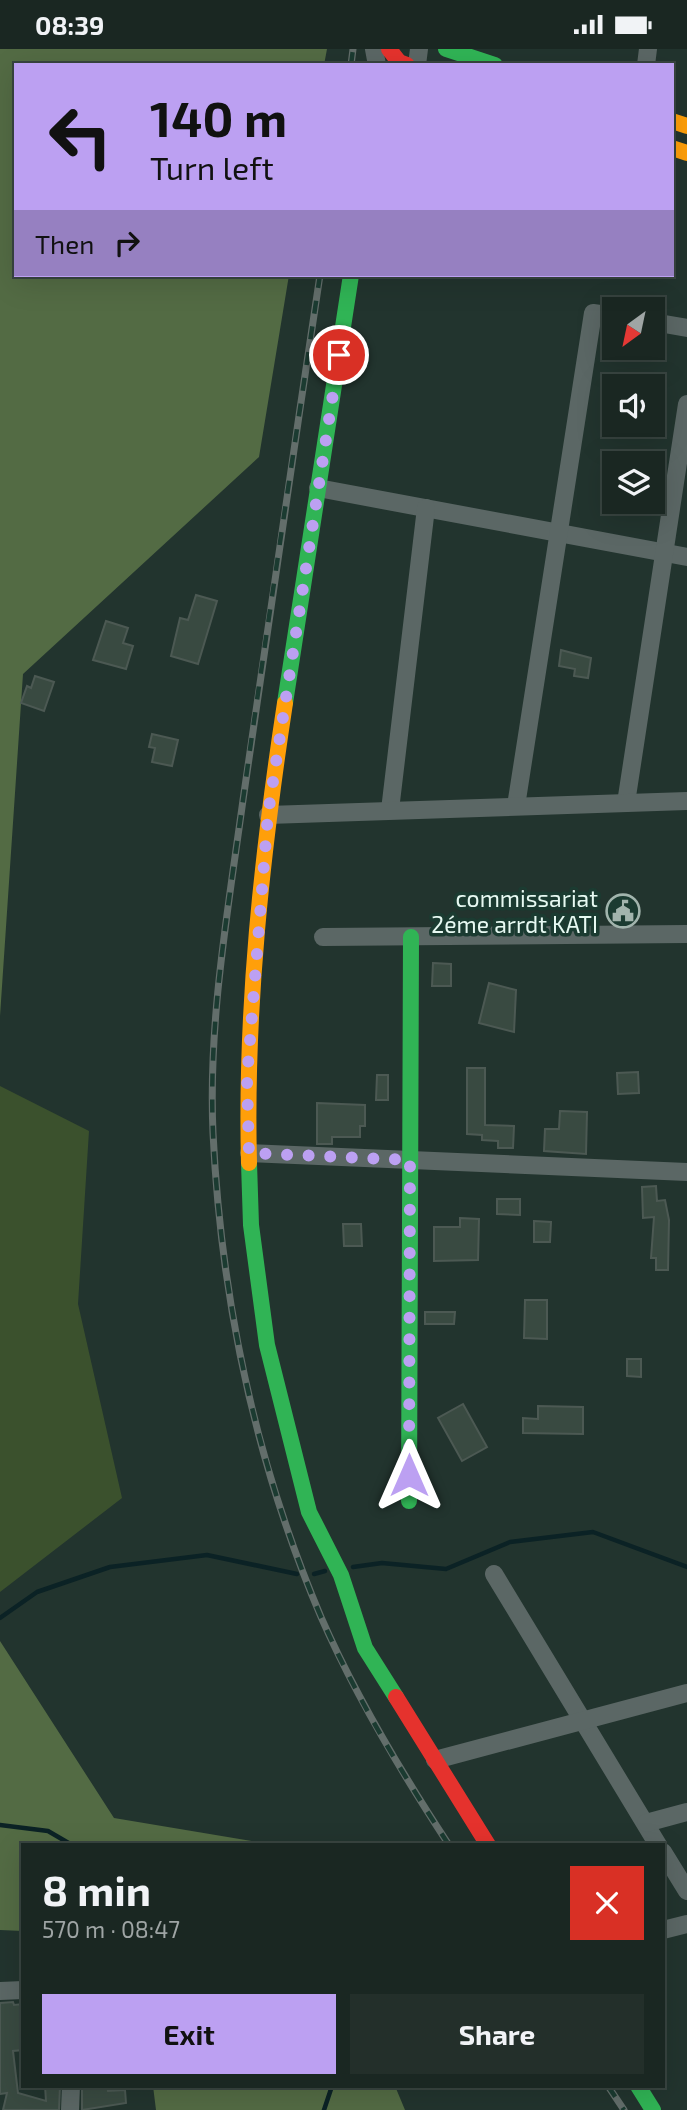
<!DOCTYPE html>
<meta charset="utf-8">
<style>
body{margin:0;font-family:"Exo 2",sans-serif;background:#232f2a;color:#f1f3f6;height:100vh;display:flex;flex-direction:column;font-size:26px;white-space:nowrap}
*{box-sizing:border-box;margin:0}
p{font-size:23px;color:#9fa5a5}
.icon{flex:none;width:38px;height:38px;fill:none;stroke:currentColor;stroke-width:2;stroke-linecap:round;stroke-linejoin:round}
.map{position:relative;flex:1;overflow:hidden}
.drawer{position:absolute;left:21px;top:1794px;width:644px;height:245px;display:flex;flex-direction:column;background:#1a2722;border-radius:0px;box-shadow:0 7px 28px #0002,0 0 0 2px #384440}
.drawer>*{flex:none}
.top-card{position:absolute;left:14px;top:14px;width:660px;height:214px;border-radius:0px;box-shadow:0 7px 28px #0002,0 0 0 2px #384440;background:#bca0f2;color:#111;overflow:hidden}
.needle{width:46px;rotate:213deg}
.fabs{position:absolute;left:602px;top:248px;display:grid;gap:14px}
.fabs a{display:grid;place-items:center;width:63px;height:63px;border-radius:0px;background:#1a2722;box-shadow:0 7px 28px #0002,0 0 0 2px #384440;font-size:35px}
.pin{position:absolute;display:grid;place-items:center;width:60px;height:60px;color:#fff;margin:-30px;border:4px solid #fff;border-radius:50%;box-shadow:0 2px 7px #0007}
.me{position:absolute;width:77px;margin:-38px;rotate:0deg;stroke-linejoin:round;filter:drop-shadow(0 0 5px #0008)}
.turn{display:flex;align-items:center;gap:24px;height:147px;padding:0 21px;font-size:32px}
.turn .icon{width:91px;height:91px;stroke-width:2.5}
.turn b{display:block;font-size:49px;line-height:60px}
.then{display:flex;align-items:center;height:66px;padding:0 21px;background:#0003;gap:14px;font-size:26px}
.round{display:grid;place-items:center;flex:none;width:74px;height:74px;border-radius:0px;background:#232f2a}
.headline{display:flex;align-items:center;justify-content:space-between;height:119px;padding:0 21px}
h1{font-size:42px;font-weight:700;line-height:52px}
.cta{display:flex;gap:14px;margin-top:auto;padding:14px 21px}
.cta a{flex:1;height:80px;border-radius:0px;background:#bca0f2;color:#111;font-size:28px;font-weight:700;line-height:80px;text-align:center}
.cta a+a{background:#232f2a;color:#f1f3f6}
.status{display:flex;justify-content:space-between;align-items:center;height:49px;padding:0 35px;background:#1a2722;direction:ltr}
.status svg{height:19px;fill:currentColor}
.map>svg:first-child{display:block}
.green{fill:#3b512d}
.forest{fill:#536b44}
.lines{fill:none;stroke-linecap:round;stroke-linejoin:round}
.stream{stroke:#0b2225;stroke-width:4.5}
.building{fill:#394a41;stroke:#4c5953;stroke-width:2}
.street{stroke:#5b6765;stroke-width:18}
.fast{stroke:#30b455;stroke-width:16}
.slow{stroke:#ff9f0a;stroke-width:16}
.jam{stroke:#e5322d;stroke-width:16}
.rail-casing{stroke:#636e6b;stroke-width:7}
.rail{stroke:#1b3b31;stroke-width:4.5;stroke-dasharray:13;stroke-linecap:butt}
.route{stroke:#bca0f2;stroke-width:12;stroke-dasharray:0 21.6}
.labels{text-anchor:middle;dominant-baseline:central;stroke-width:7;stroke-linejoin:round;paint-order:stroke}
.poi-label{font-size:23px;fill:#e7f9f2;stroke:#1b3b31;text-anchor:end}
</style>
<div class="status"><b>08:39</b><svg viewBox="0 0 49 12"><path d="M0 12V9h3v3zM5 12V6h3v6zM10 12V3h3v9zM15 12V0h3v12zM26 1h20v11H26zM47 4h2v5h-2z"/></svg></div>
<div class="map">
<svg width="687" height="2061" viewBox="0 0 687 2061">
<rect width="100%" height="100%" fill="#22342e"/>
<polygon class="green" points="0,1037 89,1082 78,1255 122,1449 0,1543"/>
<g class="forest">
<polygon points="0,0 327,0 324,16 16,16 16,226 289,226 259,408 23,625 0,967"/>
<polygon points="0,1592 114,1769 270,1795 23,1796 23,1882 0,1881"/>
<polygon points="153,2037 395,2037 405,2061 156,2061"/>
</g>
<g class="lines">
<g class="stream">
<polyline points="353,1518 382,1514 446,1520 510,1493 593,1483 687,1518"/>
<polyline points="314,1525 325,1522"/>
<polyline points="0,1569 37,1543 110,1518 207,1506 297,1525"/>
<polyline points="0,1776 48,1782 72,1796"/>
<polyline points="324,2061 332,2037"/>
</g>
</g>
<g class="building">
<polygon points="196,546 217,552 198,615 171,607 180,569 188,571"/>
<polygon points="106,572 128,579 123,594 133,597 126,620 93,611"/>
<polygon points="561,601 591,609 588,629 574,627 575,620 559,617"/>
<polygon points="35,627 54,633 44,662 21,654 27,637 31,639"/>
<polygon points="152,685 178,691 172,717 152,713 155,699 149,698"/>
<polygon points="433,914 451,915 451,937 432,937"/>
<polygon points="489,934 516,941 514,983 479,974"/>
<polygon points="467,1019 485,1019 485,1076 514,1077 513,1099 498,1099 498,1092 482,1091 482,1086 467,1085"/>
<polygon points="638,1023 639,1044 618,1045 617,1024"/>
<polygon points="377,1026 388,1026 388,1051 376,1051"/>
<polygon points="317,1054 365,1056 365,1077 360,1077 360,1088 332,1088 332,1095 317,1095"/>
<polygon points="560,1062 587,1063 586,1105 544,1102 545,1080 559,1080"/>
<polygon points="656,1137 657,1152 665,1151 669,1171 668,1221 656,1221 656,1209 651,1209 654,1168 643,1169 642,1138"/>
<polygon points="497,1150 520,1150 520,1166 497,1165"/>
<polygon points="460,1169 479,1170 478,1211 434,1212 434,1178 460,1178"/>
<polygon points="534,1172 551,1173 550,1193 534,1193"/>
<polygon points="343,1175 361,1175 362,1197 344,1197"/>
<polygon points="525,1251 547,1251 547,1290 524,1289"/>
<polygon points="425,1263 455,1263 454,1275 425,1275"/>
<polygon points="627,1310 641,1310 641,1328 627,1327"/>
<polygon points="463,1355 487,1398 462,1412 438,1369"/>
<polygon points="538,1357 583,1358 583,1385 523,1384 523,1369 538,1370"/>
<polygon points="13,1953 14,1956 23,1955 23,2001 13,2002 18,2044 46,2052 45,2037 60,2037 59,2061 3,2061 7,2044 0,2045 0,1954"/>
<polygon points="82,2037 107,2037 108,2042 125,2041 126,2054 82,2061"/>
</g>
<g class="lines">
<g class="street">
<polyline points="374,0 377,16"/>
<polyline points="417,16 419,0"/>
<polyline points="646,16 648,0"/>
<polyline points="653,273 687,279"/>
<polyline points="318,439 687,508"/>
<polyline points="626,754 687,355"/>
<polyline points="516,757 593,264 614,267"/>
<polyline points="390,761 426,459"/>
<polyline points="268,766 687,752"/>
<polyline points="323,888 687,885"/>
<polyline points="249,1104 687,1123"/>
<polyline points="494,1525 658,1796"/>
<polyline points="435,1711 687,1644"/>
<polyline points="646,1774 687,1763"/>
<polyline points="663,1803 687,1842"/>
<polyline points="663,1881 687,1875"/>
<polyline points="0,1942 23,1941"/>
<polyline points="70,2061 71,2037"/>
</g>
<g class="fast">
<polyline points="446,0 495,16"/>
<polyline points="285,654 351,226"/>
<polyline points="249,1114 251,1176 267,1296 309,1463 341,1526 365,1599 396,1648"/>
<polyline points="409,1452 411,888"/>
<polyline points="638,2037 653,2061"/>
</g>
<g class="slow">
<polyline points="672,72 687,77"/>
<polyline points="672,99 687,104"/>
<path d="M249,1114C245,960 262,805 285,654"/>
</g>
<g class="jam">
<polyline points="389,0 399,13 407,16"/>
<polyline points="396,1648 488,1796"/>
</g>
<defs>
<g id="rail">
<polyline points="351,16 353,0"/>
<path d="M320,226C294,401 267,576 243,751C228,861 208,973 213,1084C221,1250 256,1415 321,1568C356,1648 401,1723 449,1796"/>
<polyline points="608,2037 624,2061"/>
</g>
</defs>
<use href="#rail" class="rail-casing"/>
<use href="#rail" class="rail"/>
</g>
<g class="lines">
<polyline class="route" points="339,306 268,765 247,1029 249,1104 410,1111 409,1426"/>
</g>
<defs>
<symbol id="civic-ring" viewBox="-11 -11 22 22"><circle r="9.5" fill="#1b3b31" stroke="#a2b4ad" stroke-width="1.5"/><path d="M-.6-6.5H3V-4.5H.6V-3L4-1V1h2V6H-6V1h2V-1L-.6-3ZM-1.2 2.5V6h2.4V2.5Z" fill="#a2b4ad"/></symbol>
</defs>
<g fill-rule="evenodd">
<use href="#civic-ring" x="604" y="843" width="38" height="38"/>
</g>
<g class="labels">
<g class="poi-label">
<text x="598" y="849">commissariat<tspan x="598" dy="26">2éme arrdt KATI</tspan></text>
</g>
</g>
</svg>
<div class="fabs">
<a><svg class="needle" viewBox="-14 -14 28 28"><path d="M0-13l5 13h-10z" fill="#e53935"/><path d="M0 13l5-13h-10z" fill="#9fa5a5"/></svg></a>
<a><svg class="icon" aria-label="sound" viewBox="0 0 24 24"><path d="M4 9h4l5-4v14l-5-4H4zM17 9q2 3 0 6"/></svg></a>
<a><svg class="icon" aria-label="layers" viewBox="0 0 24 24"><path d="M12 4l9 5-9 5-9-5zM3 14l9 5 9-5"/></svg></a>
</div>
<div class="pin" style="left:339px;top:306px;background:#d93025"><svg class="icon" aria-label="arrive" viewBox="0 0 24 24"><path d="M6 21V4h12l-3 4 3 4H6"/></svg></div>
<svg class="me" style="left:409px;top:1426px" viewBox="-20 -20 40 40"><path d="M0-17L14 15 0 8-14 15z" fill="#bca0f2" stroke="#fff" stroke-width="4"/></svg>
<div class="top-card">
<div class="turn"><svg class="icon" aria-label="left" viewBox="0 0 24 24"><path d="M17 20v-9H6M10 6l-5 5 5 5"/></svg><div><b>140 m</b>Turn left</div></div>
<div class="then">Then<svg class="icon" aria-label="right" viewBox="0 0 24 24"><path d="M7 20v-9h11M14 6l5 5-5 5"/></svg></div>
</div>
<section class="drawer">
<div class="headline"><div><h1>8 min</h1><p>570 m · 08:47</p></div><a class="round" style="background:#d93025;color:#fff"><svg class="icon" aria-label="close" viewBox="0 0 24 24"><path d="M6 6l12 12M18 6L6 18"/></svg></a></div>
<div class="cta"><a>Exit</a><a>Share</a></div>
</section>
</div>
